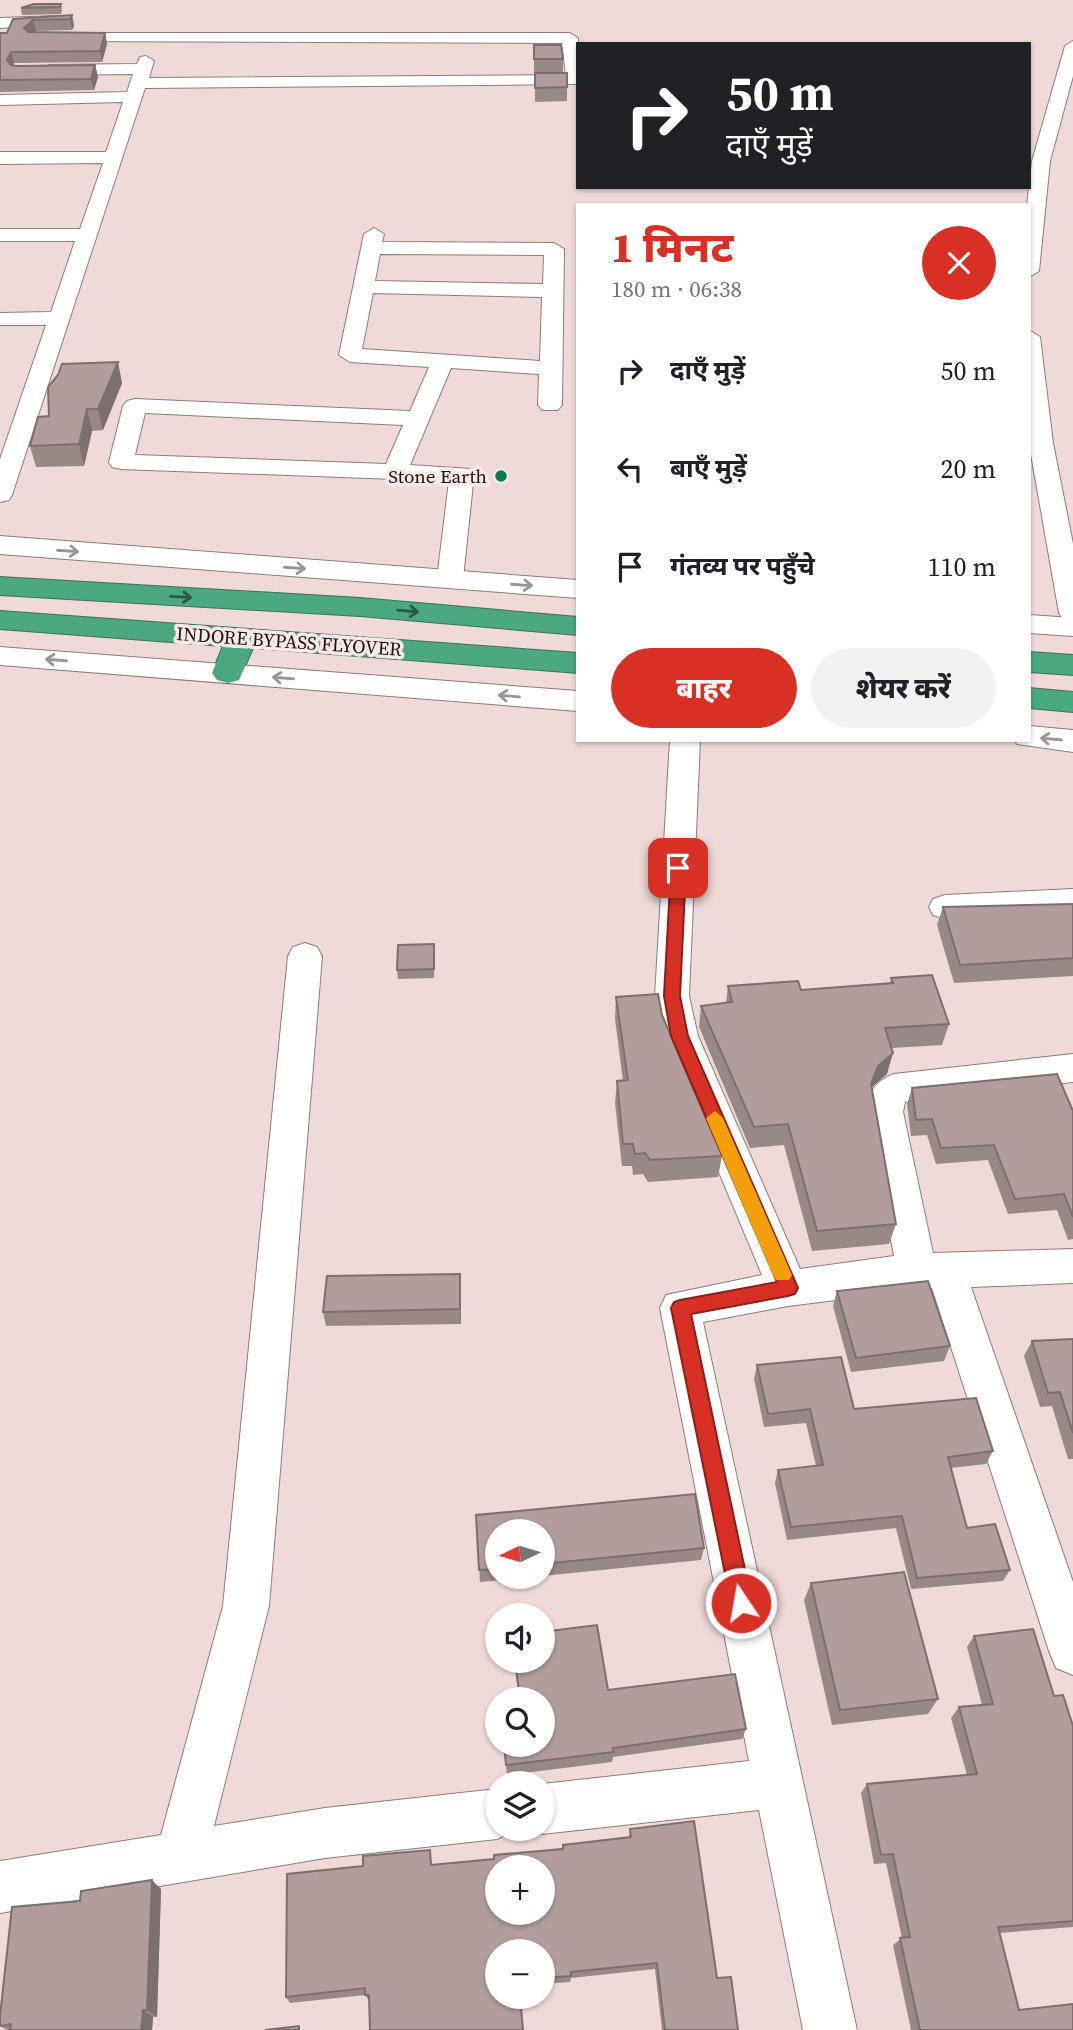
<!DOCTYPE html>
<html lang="hi">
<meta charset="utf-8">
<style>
body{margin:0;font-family:"Source Serif 4","Noto Sans Devanagari",serif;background:#f2f2f2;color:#202124;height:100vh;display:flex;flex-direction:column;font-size:26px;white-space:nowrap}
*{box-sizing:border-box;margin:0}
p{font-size:23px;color:#757577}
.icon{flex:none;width:38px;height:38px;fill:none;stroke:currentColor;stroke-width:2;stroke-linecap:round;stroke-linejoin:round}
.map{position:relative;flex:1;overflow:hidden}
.details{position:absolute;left:576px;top:203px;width:455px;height:539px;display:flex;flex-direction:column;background:#fff;border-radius:0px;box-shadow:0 2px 5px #0004}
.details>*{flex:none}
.hud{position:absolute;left:576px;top:42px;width:455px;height:147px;border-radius:0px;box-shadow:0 2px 5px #0004;background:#202124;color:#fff;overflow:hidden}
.needle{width:46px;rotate:265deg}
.tools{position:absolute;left:485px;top:1519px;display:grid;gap:14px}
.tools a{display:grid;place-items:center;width:70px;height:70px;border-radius:50%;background:#fff;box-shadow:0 2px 5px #0004;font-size:35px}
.pin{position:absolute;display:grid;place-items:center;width:60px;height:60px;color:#fff;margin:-30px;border-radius:14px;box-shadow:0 4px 10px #0006}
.me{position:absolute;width:77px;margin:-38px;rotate:348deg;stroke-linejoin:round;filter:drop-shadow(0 0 5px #0008)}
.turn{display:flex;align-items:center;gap:24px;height:147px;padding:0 35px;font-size:32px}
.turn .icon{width:91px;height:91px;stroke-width:2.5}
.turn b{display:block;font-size:49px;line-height:60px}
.round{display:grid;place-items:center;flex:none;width:74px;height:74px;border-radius:37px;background:#f2f2f2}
.summary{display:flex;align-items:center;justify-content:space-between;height:119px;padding:0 35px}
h1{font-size:42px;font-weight:800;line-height:52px;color:#d93025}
.button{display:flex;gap:14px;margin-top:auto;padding:14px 35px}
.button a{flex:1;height:80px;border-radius:42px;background:#d93025;color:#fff;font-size:28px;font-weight:800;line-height:80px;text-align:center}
.button a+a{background:#f2f2f2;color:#202124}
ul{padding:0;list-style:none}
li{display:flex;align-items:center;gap:21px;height:98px;padding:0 35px}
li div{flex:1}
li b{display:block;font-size:26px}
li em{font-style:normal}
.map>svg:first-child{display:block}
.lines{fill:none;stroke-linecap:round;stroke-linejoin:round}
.street-casing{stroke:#8f7c7a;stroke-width:2}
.secondary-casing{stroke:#8f7c7a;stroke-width:2}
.highway-casing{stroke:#3a745a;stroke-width:2}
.street{fill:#fff;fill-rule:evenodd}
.secondary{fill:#fff;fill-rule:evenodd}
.highway{fill:#4ba881;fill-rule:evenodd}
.wall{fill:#988886}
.shaded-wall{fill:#7c6f6d}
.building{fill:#b19e9c;stroke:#7c6f6d;stroke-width:2;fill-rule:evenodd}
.oneway{stroke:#989494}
.oneway2{stroke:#305644}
.route{fill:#d93025;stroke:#8d1f18;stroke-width:2}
.slow{fill:#f59e0b}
.poi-dot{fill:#0b7b56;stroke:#fce8e5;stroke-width:2.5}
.labels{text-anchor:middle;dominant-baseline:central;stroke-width:7;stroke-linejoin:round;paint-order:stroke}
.far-poi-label{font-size:19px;fill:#191212;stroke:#fce8e5;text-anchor:end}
.far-street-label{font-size:19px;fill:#191212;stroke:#fce8e5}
</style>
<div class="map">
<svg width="1073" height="2030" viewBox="0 0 1073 2030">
<rect width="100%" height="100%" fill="#efdad8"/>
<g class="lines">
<defs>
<g id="street">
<polygon points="59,16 67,21 65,24 0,28 0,18"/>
<polygon points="58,33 570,33 578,38 578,84 145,88 12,495 9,500 0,502 0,459 46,325 0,325 0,313 51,312 75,241 0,241 0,229 80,229 103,163 0,164 0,152 106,152 123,102 0,105 0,95 127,92 133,74 49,75 41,70 49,65 137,64 140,57 146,56 154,61 149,78 566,75 562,43 52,41 50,38"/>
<polygon points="1073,41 1073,76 1050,161 1039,271 1029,277 1029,205 1027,205 1032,161 1065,46"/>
<path d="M374,228L384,234L382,242L554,243L564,249L562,405L558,410H542L538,405L539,374L451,368L410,465L471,469L474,474L463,579L459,585H441L437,579L449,481L121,469L112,467L109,462L123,406L127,401L135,399L410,411L429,367L350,362L339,355L364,234ZM380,254L544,255L543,284L375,281ZM373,293L542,297L540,361L362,349ZM145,413L403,425L386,464L135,455Z"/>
<polygon points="1029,330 1040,337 1053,443 1073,544 1073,621 1063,619 1059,613 1029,443"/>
<path d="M670,740H700L689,996L698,1036L800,1269L894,1256L867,1112C868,1093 875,1081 894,1074L1073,1054V1082L905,1102L903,1112L933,1253L1073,1249V1283L971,1287L1073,1582V1675L1056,1668L1049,1651L932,1288L788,1306L703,1322L857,2030H803L759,1810L542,1834L529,1829H542V1784L749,1761L660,1308L666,1295L762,1275L662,1036L655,996Z"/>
<polygon points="1073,889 1073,913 945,919 933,915 929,907 933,899 945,895"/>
<polygon points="305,943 317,947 322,956 269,1606 214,1826 325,1808 497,1789 497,1829 516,1829 497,1839 325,1858 0,1913 0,1861 161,1835 223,1606 288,956 293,947"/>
</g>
<g id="secondary">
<polygon points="0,536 578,580 578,598 0,554"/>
<polygon points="1029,615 1073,618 1073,636 1029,633"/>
<polygon points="0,647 578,691 578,711 0,665"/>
<polygon points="1029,726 1073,730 1073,752 1017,744 1015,740 1029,740"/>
</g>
<g id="highway">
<polygon points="0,577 360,598 578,617 578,635 360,616 0,595"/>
<polygon points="0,611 578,653 578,673 253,648 239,680 228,683 217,680 212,673 223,646 0,629"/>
<polygon points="1029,652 1073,655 1073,675 1029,672"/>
<polygon points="1029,688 1073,692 1073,712 1029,708"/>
</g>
</defs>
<use href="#street" class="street-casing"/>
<use href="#secondary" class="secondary-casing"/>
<use href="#highway" class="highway-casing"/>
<use href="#street" class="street"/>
<use href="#secondary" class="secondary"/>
<use href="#highway" class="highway"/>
</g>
<g class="wall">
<polygon points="61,4 62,11 61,14 22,15 21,8"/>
<polygon points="72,15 74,26 72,30 36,31 34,32 105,33 107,44 102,62 14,63 13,65 95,65 98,77 94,90 0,92 0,33 7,33 13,19"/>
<polygon points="534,45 563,59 563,72 534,73"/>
<polygon points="535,73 567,87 567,101 535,102"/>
<polygon points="122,383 103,430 92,431 84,466 36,467 30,446 49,416"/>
<polygon points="1073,904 1073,976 954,983 937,925 943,907"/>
<polygon points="434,944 434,978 398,979 397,970"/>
<polygon points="891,978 949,1024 942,1045 892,1048 887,1074 872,1087 896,1224 889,1244 812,1251 784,1145 750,1148 699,1027 701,1006 726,1003 728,986 801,990 890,984"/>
<polygon points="616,997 662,1015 722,1156 718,1177 648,1182 643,1174 633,1175 632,1166 622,1166 615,1103 617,1081 623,1081 615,1019"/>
<polygon points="912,1088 1073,1111 1073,1239 1068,1240 1057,1210 1008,1214 988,1160 936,1164 927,1135 911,1136 907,1104"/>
<polygon points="461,1289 461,1324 326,1326 323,1312"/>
<polygon points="837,1291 950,1346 944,1361 851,1372 833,1306"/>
<polygon points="1073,1339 1073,1459 1068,1459 1052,1406 1040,1407 1024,1356 1032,1341"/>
<polygon points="757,1365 854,1409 993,1451 986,1464 951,1468 967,1528 1010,1570 1003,1581 911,1589 896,1528 787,1540 775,1483 778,1470 816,1466 806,1423 764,1427 754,1379"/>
<polygon points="476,1515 704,1548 701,1560 542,1576 542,1531 497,1531 497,1577 537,1577 480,1582"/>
<polygon points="811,1583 938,1699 928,1714 832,1725 804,1600"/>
<polygon points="974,1636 1054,1696 1073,1726 1073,1927 999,1933 1019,2010 1073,2030 911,2030 893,1945 902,1938 886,1863 874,1864 861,1793 867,1784 967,1775 951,1718 959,1707 982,1705 967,1647"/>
<polygon points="514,1661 542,1661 608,1690 746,1729 742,1739 613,1757 612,1762 507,1775 504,1745 542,1699 519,1699"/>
<polygon points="630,1829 717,1978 738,2030 662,2030 655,1969 571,1978 570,1982 542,1984 542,1951 369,2001 365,1995 290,2003 286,1997 363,1866 430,1850 432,1865 494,1859 629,1837"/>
<polygon points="161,1889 157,2017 153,2017 152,2030 7,2030 0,2026 0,2016 80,1901"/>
</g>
<g class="shaded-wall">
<polygon points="72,15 74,26 72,30 70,19"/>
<polygon points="33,20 36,31 27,39 24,28"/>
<polygon points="105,33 107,44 102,62 100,51"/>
<polygon points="11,52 14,63 10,71 7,60"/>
<polygon points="95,65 98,77 94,90 91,79"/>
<polygon points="118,362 122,383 103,430 98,409"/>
<polygon points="87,409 92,431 84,466 79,444"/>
<polygon points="893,1053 887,1074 872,1087 871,1084 878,1066"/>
<polygon points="460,1274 461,1289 461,1324 460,1309"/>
<polygon points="152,1880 161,1889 157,2017 147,2010"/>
<polygon points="143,2010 153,2017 152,2030 141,2030"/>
</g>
<g class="building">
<polygon points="34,4 61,4 60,7 21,8"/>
<polygon points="72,15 70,19 33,20 24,28 28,32 105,33 100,51 11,52 7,60 11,65 17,66 95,65 91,79 0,80 0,33 7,33 13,19"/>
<polygon points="534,45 561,45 563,59 534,59"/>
<polygon points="535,73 567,73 567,87 535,88"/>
<polygon points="118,362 98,409 87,409 79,444 30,446 38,417 49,416 48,387 58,375 62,364"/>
<polygon points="1073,904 1073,958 960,965 943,907"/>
<polygon points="434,944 434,969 397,970 398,945"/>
<polygon points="932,975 949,1024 885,1028 893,1053 878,1066 871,1084 896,1224 817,1231 788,1124 754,1127 701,1006 732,1002 728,986 798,981 801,990 893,983 891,978"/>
<polygon points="658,994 662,1015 722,1156 650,1160 645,1153 635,1154 633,1144 623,1144 617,1081 628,1080 616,997"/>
<polygon points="1057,1074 1073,1111 1073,1217 1064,1194 1015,1199 994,1145 941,1148 932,1119 916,1120 912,1088"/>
<polygon points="460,1274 460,1309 323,1312 327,1276"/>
<polygon points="928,1281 950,1346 856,1358 837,1291"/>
<polygon points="1073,1339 1073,1433 1060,1392 1048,1393 1032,1341"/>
<polygon points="841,1357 854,1409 976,1398 993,1451 948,1457 967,1528 995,1524 1010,1570 917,1578 902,1516 791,1527 778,1470 823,1465 810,1409 768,1414 757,1365"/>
<polygon points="695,1494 704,1548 542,1564 542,1531 497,1531 497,1569 479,1570 476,1515"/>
<polygon points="904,1572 938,1699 840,1710 811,1583"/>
<polygon points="597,1625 608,1690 735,1674 746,1729 613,1748 614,1752 506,1765 504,1745 542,1745 542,1699 520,1699 515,1661 542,1661 542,1632"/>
<polygon points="1033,1629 1054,1696 1063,1695 1073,1726 1073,1921 998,1927 1019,2010 1073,2004 1073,2030 920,2030 900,1938 910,1937 893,1854 881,1855 867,1784 977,1774 959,1707 993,1704 974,1636"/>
<path d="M694,1821L717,1978L731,1977L738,2030H665L657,1963L571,1972V1976L542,1978V1951H497V1997H520L523,2030H370L369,1995H365V1988L286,1997L287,1874L363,1866V1856L430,1850L431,1865L494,1859V1855L563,1849V1845L631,1837L630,1829ZM497,1867H542V1913H497Z"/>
<polygon points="152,1880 147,2010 143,2010 141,2030 10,2030 11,2024 0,2026 0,2016 12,1907 80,1901 81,1891"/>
<polygon points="299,2026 299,2030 265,2030"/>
</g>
<defs><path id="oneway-shaft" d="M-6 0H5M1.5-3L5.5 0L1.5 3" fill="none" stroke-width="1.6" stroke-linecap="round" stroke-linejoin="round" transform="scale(1.75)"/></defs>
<g class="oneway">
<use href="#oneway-shaft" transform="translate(68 551) rotate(4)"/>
<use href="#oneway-shaft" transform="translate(295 568) rotate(4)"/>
<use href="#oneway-shaft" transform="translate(522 585) rotate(4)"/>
<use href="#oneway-shaft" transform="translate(56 660) rotate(-175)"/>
<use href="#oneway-shaft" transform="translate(283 678) rotate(-175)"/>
<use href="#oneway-shaft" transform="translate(509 696) rotate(-175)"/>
<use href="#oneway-shaft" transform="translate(1051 739) rotate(-175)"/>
</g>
<g class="oneway2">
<use href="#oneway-shaft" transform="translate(181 597) rotate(3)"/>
<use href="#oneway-shaft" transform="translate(408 611) rotate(5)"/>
</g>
<polygon class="route" points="678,863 686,868 680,996 688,1036 798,1288 795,1294 788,1296 691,1314 752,1603 749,1611 741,1614 734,1611 731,1603 671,1308 674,1302 680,1300 777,1282 671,1036 664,996 671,868"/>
<polygon class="slow" points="715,1111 723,1118 792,1275 789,1280 776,1280 773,1275 706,1118"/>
<circle class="poi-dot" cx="501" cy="476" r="7"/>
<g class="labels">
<g class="far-poi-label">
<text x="487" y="476">Stone Earth</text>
</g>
<g class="far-street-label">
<text transform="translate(289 641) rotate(4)">INDORE BYPASS FLYOVER</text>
</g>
</g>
</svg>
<div class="tools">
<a><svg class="needle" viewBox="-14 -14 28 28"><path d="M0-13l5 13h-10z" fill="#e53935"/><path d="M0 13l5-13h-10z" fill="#757577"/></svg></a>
<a><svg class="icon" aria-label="sound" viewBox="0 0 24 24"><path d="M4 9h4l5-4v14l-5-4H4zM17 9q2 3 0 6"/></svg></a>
<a><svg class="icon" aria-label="search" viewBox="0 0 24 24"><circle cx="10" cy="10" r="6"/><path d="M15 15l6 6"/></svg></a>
<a><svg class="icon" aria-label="layers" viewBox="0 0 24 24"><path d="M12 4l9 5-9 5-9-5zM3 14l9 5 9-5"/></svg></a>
<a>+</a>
<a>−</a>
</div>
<div class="pin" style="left:678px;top:868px;background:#d93025"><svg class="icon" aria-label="arrive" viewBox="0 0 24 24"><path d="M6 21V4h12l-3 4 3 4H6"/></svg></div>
<svg class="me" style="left:741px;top:1603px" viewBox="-20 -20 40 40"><circle r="17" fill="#d93025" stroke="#fff" stroke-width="3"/><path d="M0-11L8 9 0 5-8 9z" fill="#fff"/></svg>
<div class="hud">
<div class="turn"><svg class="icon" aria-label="right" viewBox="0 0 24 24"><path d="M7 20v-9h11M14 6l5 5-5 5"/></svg><div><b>50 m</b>दाएँ मुड़ें</div></div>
</div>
<section class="details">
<div class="summary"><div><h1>1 मिनट</h1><p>180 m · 06:38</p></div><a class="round" style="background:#d93025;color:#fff"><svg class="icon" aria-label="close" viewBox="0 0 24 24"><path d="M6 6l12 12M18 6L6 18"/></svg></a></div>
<ul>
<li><svg class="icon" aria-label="right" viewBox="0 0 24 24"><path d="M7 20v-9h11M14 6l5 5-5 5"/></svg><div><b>दाएँ मुड़ें</b></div><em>50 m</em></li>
<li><svg class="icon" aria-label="left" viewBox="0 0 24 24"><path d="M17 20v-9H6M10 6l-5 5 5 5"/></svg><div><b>बाएँ मुड़ें</b></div><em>20 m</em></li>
<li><svg class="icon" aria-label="arrive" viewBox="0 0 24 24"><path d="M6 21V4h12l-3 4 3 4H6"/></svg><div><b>गंतव्य पर पहुँचे</b></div><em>110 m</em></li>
</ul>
<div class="button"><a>बाहर</a><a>शेयर करें</a></div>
</section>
</div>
